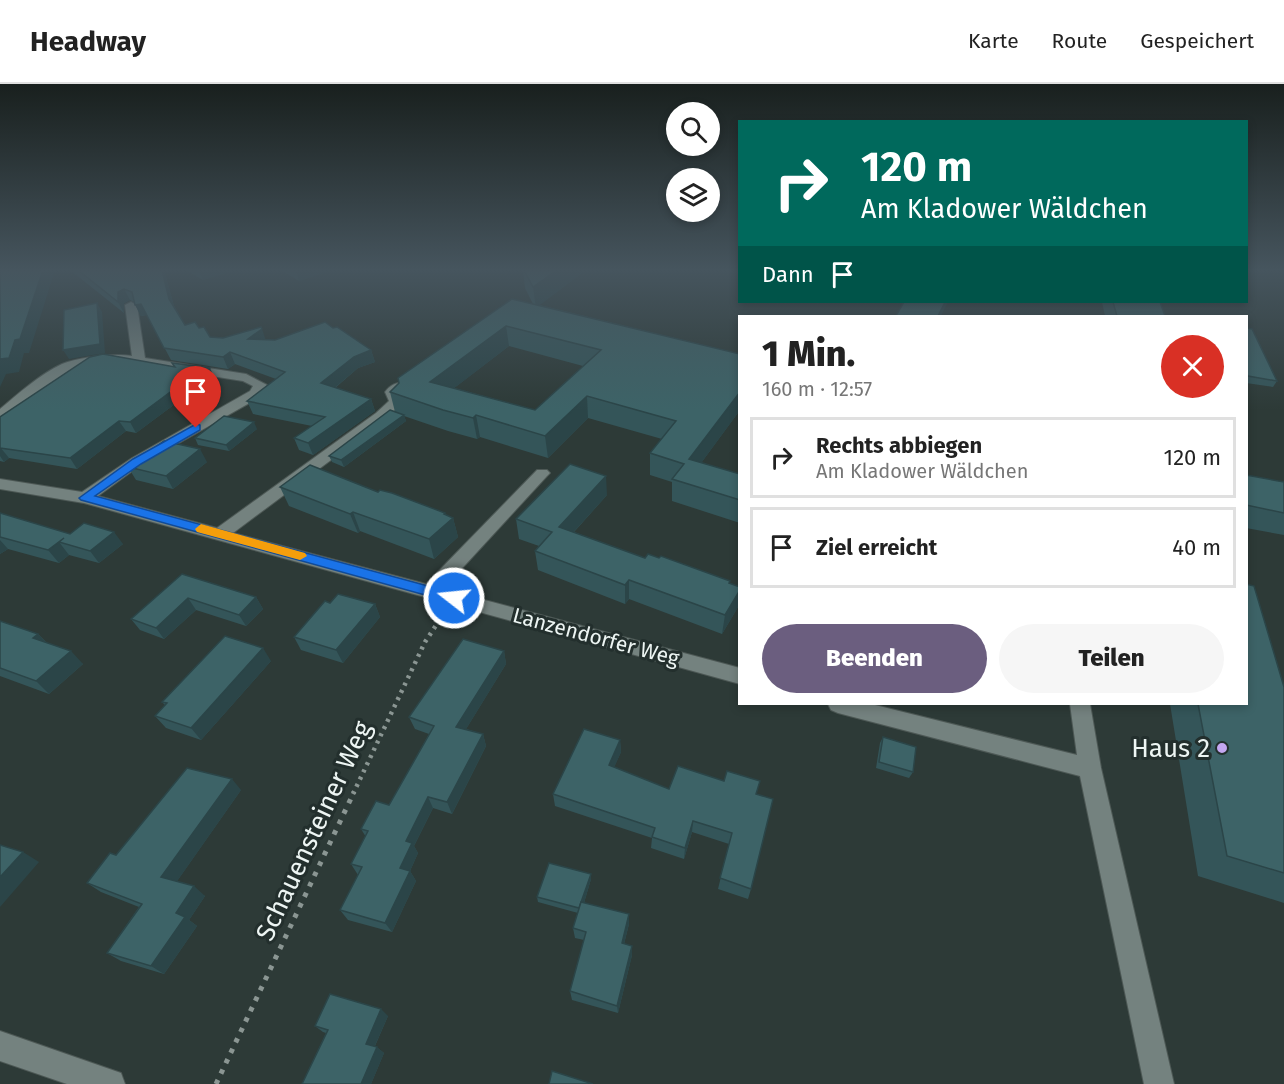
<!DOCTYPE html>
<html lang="de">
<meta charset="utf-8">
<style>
body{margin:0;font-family:"Fira Sans",sans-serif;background:#f6f6f6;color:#222;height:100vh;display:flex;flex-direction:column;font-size:22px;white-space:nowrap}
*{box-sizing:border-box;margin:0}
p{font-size:20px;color:#767676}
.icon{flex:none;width:33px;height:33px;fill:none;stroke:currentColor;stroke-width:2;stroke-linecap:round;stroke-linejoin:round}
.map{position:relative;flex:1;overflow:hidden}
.side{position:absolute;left:738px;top:231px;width:510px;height:390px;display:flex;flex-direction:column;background:#fff;border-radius:0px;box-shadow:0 3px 9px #0003}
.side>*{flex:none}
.banner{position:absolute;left:738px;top:36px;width:510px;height:183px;border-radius:0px;box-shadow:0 3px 9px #0003;background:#00695c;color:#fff;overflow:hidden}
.buttons{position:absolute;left:666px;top:18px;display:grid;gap:12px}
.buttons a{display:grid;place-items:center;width:54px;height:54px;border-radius:50%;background:#fff;box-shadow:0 3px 9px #0003;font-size:30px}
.pin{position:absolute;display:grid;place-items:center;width:51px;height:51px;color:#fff;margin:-62px -26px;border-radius:50% 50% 50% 0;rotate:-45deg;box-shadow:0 0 6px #0007}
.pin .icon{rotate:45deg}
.me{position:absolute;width:66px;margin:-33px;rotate:286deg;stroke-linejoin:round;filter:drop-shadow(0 0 4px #0008)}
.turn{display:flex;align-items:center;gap:21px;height:126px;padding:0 24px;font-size:27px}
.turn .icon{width:78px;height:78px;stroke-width:2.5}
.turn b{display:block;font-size:42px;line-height:51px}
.then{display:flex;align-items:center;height:57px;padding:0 24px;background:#0003;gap:12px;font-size:22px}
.round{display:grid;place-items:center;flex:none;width:63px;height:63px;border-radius:32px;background:#f6f6f6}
.overview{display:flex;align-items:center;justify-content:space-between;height:102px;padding:0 24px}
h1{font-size:36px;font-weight:800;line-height:45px}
.button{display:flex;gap:12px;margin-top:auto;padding:12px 24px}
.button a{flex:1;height:69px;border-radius:36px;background:#6b5e7f;color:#fff;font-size:24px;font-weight:800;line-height:69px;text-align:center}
.button a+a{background:#f6f6f6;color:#222}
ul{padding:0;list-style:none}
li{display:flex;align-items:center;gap:18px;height:81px;margin:0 12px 9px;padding:0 12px;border:3px solid #e0e0e0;border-radius:0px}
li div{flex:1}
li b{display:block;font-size:22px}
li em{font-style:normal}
header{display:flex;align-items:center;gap:36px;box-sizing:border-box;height:84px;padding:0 30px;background:#fff;border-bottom:2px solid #e0e0e0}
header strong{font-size:28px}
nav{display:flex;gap:33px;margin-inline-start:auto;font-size:21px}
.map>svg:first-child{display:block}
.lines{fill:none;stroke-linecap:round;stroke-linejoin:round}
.minor-casing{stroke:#4d5855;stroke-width:2}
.path-far1{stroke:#8b9693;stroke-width:4.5;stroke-dasharray:3 5;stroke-linecap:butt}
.path{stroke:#8b9693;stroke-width:5;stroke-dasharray:4.5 7;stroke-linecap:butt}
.minor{fill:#74827f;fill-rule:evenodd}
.wall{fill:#345559;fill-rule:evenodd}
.shaded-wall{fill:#2b4548}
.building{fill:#3d6367;stroke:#2b4548;stroke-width:1.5;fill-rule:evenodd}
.route{fill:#1a73e8;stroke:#114b97;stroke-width:1.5}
.slow{fill:#f59e0b}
.poi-dot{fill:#c4a7f1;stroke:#232f2d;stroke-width:2}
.labels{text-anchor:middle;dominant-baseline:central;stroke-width:6;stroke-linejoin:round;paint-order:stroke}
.street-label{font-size:21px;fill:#edf5f3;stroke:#232f2d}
.near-poi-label{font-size:26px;fill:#edf5f3;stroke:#232f2d;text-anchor:end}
.near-street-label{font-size:26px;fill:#edf5f3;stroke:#232f2d}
</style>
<header>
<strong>Headway</strong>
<nav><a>Karte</a><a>Route</a><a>Gespeichert</a></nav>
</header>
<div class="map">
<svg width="1284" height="1000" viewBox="0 0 1284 1000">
<rect width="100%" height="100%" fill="#2d3a37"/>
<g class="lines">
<defs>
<g id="minor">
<path d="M131,218L137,221L145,274L246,290L267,301L260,313L142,380L98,412L217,444L376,329L389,317L385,308C390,301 398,297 406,299L408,302L399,309L403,318L386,335L233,449L426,500L537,386H547L550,389L547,392L443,505L740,584V600L84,419L0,405V395L82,408L132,374L250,307L253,302L243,297L116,277L70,286L31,313L5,335L0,336V325C18,310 40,290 62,280C80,273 113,269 132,272L125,221Z"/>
<polygon points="828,620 871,620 1077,671 1070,620 1090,620 1101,684 1174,1000 1144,1000 1080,692 838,629 831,626"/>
<polygon points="0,947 121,989 125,1000 67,1000 0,977"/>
</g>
</defs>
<use href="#minor" class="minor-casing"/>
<polyline class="path-far1" points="353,710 425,558 443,531"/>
<polyline class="path" points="216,1000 354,708"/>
<use href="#minor" class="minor"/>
</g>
<g class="wall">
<polygon points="70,186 164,186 174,222 185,241 199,244 210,253 275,256 333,244 371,266 375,278 358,284 335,304 371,315 375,327 313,371 299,366 294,354 312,342 253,330 247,317 276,295 235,280 228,285 171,276 147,231 141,232 134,218 130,216 124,219 124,229"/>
<polygon points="186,186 235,186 203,196"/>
<polygon points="281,186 332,186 299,197"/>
<path d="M523,186H586L539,221L740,270V326L701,379L740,390V439L672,417V398L650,391V369L662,355L588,334L548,374L480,353L477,355L448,347L404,332L406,337L344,383L332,378L329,372L395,328L390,308L533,220L525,204ZM509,262L583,282L535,326L454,304Z"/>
<polygon points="1102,218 1160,218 1165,232 1105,232"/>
<polygon points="1246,244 1277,297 1273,303 1246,299"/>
<polygon points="215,295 185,318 179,317 136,349 126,347 77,385 9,374 4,378 0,377 0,333"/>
<polygon points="257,345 229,367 198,361 195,354"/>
<polygon points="207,378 173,405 136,396 128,383"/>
<polygon points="1246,391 1284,398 1284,451 1246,444"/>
<polygon points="280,403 378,408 453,434 458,453 434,475 360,447 358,449 289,422"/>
<polygon points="607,411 574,448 645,474 730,497 730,499 740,503 738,523 722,550 629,515 625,520 538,486 535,467 539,462 519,455 516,435"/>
<polygon points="0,429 70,450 123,460 99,479 69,471 59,479 8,465 0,470"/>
<polygon points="182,490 256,513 263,525 246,542 196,526 164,555 140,546 131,535"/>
<polygon points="330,519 375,520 380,533 343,579 301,566 294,553"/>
<polygon points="0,537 38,550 46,558 83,580 49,610 0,592"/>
<polygon points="504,567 506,580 466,645 483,650 486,662 452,730 433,724 414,762 418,769 410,787 416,797 392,848 348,836 340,826 358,791 351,780 366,753 361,745 389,721 429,650 415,645 409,633"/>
<polygon points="271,577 201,656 166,644 155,632 165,621 162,618"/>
<polygon points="1284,603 1284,819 1198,792 1170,620 1246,620"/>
<polygon points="883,653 913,688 909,694 876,684 880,659"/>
<polygon points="620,656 621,668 614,683 669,705 757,710 751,805 748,815 718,805 729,760 692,748 684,775 651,764 652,754 555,722 553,710"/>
<polygon points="241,706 177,797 205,812 189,836 197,842 164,890 121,877 107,869 139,823 101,808 87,799 116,771"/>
<polygon points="591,795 584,819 629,840 624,860 632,871 618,929 572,916 570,907 584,856 575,854 573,844 578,829 538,818 537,813"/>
<polygon points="388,932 375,962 384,969 371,1000 302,1000 326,949 323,948 315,942"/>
</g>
<g class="shaded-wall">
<polygon points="43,186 55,186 29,269 24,269 19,288 6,290 0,303 0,275"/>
<polygon points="162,186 164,186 175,226 169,215"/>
<polygon points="198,186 235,186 203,196"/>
<polygon points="296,186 332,186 299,197"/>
<polygon points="557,186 586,186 536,224 533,203"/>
<polygon points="124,205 130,216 124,219 124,229 118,218 118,208"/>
<polygon points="945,218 948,218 941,232 938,232"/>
<polygon points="97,219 102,228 105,269 69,275 63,266"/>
<polygon points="141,220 147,231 141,232 135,221"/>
<polygon points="506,242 509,262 435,319 430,298"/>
<polygon points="262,245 266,257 248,255"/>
<polygon points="371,266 375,278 358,284 326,311 321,299 354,273"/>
<polygon points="230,268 235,280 228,285 223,273"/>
<polygon points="210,284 215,295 185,318 179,307"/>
<polygon points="173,306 179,317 136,349 130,338"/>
<polygon points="740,308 740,326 688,397 689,375"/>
<polygon points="587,312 588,334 548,374 545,352"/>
<polygon points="371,315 375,327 313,371 308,359"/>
<polygon points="404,331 406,337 344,383 341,376"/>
<polygon points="476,331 480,353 477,355 473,334"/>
<polygon points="119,337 126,347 77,385 70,374"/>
<polygon points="254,338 257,345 229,367 226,361"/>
<polygon points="0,363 9,374 4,378 0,372"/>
<polygon points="200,365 207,378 173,405 166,392"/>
<polygon points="606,392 607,411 561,462 559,443"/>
<polygon points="353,428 360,447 358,449 350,430"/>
<polygon points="445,429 448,438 453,434 458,453 434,475 429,455"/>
<polygon points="114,448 123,460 99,479 90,467"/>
<polygon points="0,456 8,465 0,470"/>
<polygon points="59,458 69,471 59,479 48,466"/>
<polygon points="629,496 629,515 625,520 625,501"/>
<polygon points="740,506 738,523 722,550 725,531"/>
<polygon points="256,513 263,525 246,542 239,531"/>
<polygon points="188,514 196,526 164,555 156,544"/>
<polygon points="375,520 380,533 343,579 336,566"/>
<polygon points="38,550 50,563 33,554"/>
<polygon points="263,564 271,577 201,656 191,644"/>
<polygon points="71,567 83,580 49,610 36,597"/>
<polygon points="504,567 506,580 460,655 456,643"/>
<polygon points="483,650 486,662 452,730 447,718"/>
<polygon points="620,656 621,668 610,693 609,681"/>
<polygon points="232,695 241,706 173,803 161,793"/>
<polygon points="428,713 433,724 414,762 418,769 410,787 416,797 392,848 385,839 400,784 406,757"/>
<polygon points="693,737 692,748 684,775 685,764"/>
<polygon points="23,768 39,778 0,823 0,793"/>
<polygon points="591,790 591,795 581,829 580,824"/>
<polygon points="194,802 205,812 189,836 197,842 164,890 151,882 176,829"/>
<polygon points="629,830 629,840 622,868 622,859"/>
<polygon points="632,862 632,871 618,929 617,922"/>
<polygon points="381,925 388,932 373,966 366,960"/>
<polygon points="377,963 384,969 371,1000 361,1000"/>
</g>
<g class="building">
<polygon points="0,186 43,186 20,255 15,256 9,274 0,275"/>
<polygon points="78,186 162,186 169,215 185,241 195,238 199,244 204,243 210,253 223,254 261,243 262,245 248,255 275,256 325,238 333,244 337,243 371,266 354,273 321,299 371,315 308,359 294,354 325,333 247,317 285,288 230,268 223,273 164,264 141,220 135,221 132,208 124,205 118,208 118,218"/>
<polygon points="524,186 557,186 533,203"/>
<path d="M512,215L740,270V308L689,375L740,390V416L672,395L684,380L650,369L676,337L587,312L545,352L476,331L473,334L443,326L390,308L399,299L398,294ZM506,242L601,266L535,326L430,298Z"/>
<polygon points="904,218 945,218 938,232 896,232"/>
<polygon points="1113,218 1160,218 1165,232 1117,232"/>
<polygon points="97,219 100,260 63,266 64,226"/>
<polygon points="1246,244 1252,245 1277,297 1248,292 1246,289"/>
<polygon points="103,270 175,283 172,279 210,284 179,307 173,306 130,338 119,337 70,374 0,364 0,333 90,273"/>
<polygon points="390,326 404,331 341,376 329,372"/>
<polygon points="224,332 254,338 226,361 195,354"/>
<polygon points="164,357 200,365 166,392 128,383"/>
<polygon points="570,380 606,392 559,443 645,474 648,470 659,474 661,472 730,497 729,499 740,503 740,506 725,531 629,496 625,501 535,467 552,448 516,435"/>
<polygon points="310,381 378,408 380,406 392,409 445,429 444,430 453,434 429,455 353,428 350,430 280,403"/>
<polygon points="1246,391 1284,398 1284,429 1246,421"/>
<polygon points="0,429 70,450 84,439 114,448 90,467 59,458 64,454 48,466 0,453"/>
<polygon points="182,490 256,513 239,531 188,514 156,544 131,535"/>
<polygon points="1246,500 1254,502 1284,603 1284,789 1227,772 1198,620 1246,620"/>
<polygon points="338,510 375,520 336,566 294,553 325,517 330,519"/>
<polygon points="0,537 38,550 33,554 71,567 36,597 0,584"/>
<polygon points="225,552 263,564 191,644 155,632 167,619 162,618"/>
<polygon points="463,555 504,567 456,643 483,650 447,718 428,713 406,757 412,759 400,784 410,787 385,839 340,826 362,783 351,780 368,747 361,745 376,717 389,721 434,642 409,633"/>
<polygon points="584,645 620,656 609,681 669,705 678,682 724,697 727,687 760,697 756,710 773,715 751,805 720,794 732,749 693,737 685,764 652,753 655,744 553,710"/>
<polygon points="883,653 916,663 913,688 879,678"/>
<polygon points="187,684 232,695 161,793 194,802 176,829 185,833 151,882 107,869 142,820 87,799 110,769 116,771"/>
<polygon points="0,761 23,768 0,793"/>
<polygon points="549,779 591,790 579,824 537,813"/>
<polygon points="581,818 629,830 622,859 632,862 617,922 570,907 586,848 573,844"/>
<polygon points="330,910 381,925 366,960 377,963 361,1000 302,1000 328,946 315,942"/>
<polygon points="552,987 593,1000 549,1000"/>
</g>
<linearGradient id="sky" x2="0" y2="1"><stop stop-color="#19201e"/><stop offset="0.57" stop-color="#46555e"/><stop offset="1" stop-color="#46555e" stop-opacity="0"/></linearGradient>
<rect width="1284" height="326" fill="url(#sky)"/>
<polygon class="route" points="196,340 200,341 200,346 141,380 95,412 454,509 461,514 459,518 454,519 81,416 79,414 133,375"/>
<polygon class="slow" points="201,440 305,469 307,472 300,476 197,448 195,445"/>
<circle class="poi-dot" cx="1222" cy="664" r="6"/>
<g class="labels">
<g class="street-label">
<text transform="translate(596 553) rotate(15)">Lanzendorfer Weg</text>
</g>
<g class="near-poi-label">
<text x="1210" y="664">Haus 2</text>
</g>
<g class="near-street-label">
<text transform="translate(314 747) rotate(-65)">Schauensteiner Weg</text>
</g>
</g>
</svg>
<div class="buttons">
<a><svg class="icon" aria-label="search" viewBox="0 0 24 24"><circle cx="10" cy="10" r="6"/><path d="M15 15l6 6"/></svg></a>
<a><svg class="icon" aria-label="layers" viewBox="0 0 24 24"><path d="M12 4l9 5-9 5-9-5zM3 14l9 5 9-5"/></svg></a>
</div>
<div class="pin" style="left:196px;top:344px;background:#d93025"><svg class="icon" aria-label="arrive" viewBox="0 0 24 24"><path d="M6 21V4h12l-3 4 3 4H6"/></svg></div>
<svg class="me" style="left:454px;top:514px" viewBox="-20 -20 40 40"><circle r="17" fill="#1a73e8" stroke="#fff" stroke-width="3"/><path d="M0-11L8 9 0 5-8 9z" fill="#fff"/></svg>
<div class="banner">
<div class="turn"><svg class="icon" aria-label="right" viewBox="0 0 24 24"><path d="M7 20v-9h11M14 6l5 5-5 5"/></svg><div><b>120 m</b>Am Kladower Wäldchen</div></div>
<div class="then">Dann<svg class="icon" aria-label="arrive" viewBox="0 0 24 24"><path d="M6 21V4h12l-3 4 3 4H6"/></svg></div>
</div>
<section class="side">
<div class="overview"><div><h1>1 Min.</h1><p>160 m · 12:57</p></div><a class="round" style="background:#d93025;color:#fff"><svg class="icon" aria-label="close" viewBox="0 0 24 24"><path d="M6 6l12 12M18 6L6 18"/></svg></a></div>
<ul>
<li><svg class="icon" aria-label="right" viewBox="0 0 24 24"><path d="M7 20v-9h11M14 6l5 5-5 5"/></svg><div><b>Rechts abbiegen</b><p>Am Kladower Wäldchen</p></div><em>120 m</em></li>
<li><svg class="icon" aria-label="arrive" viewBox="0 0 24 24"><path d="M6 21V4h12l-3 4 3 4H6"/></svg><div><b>Ziel erreicht</b></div><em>40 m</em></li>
</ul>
<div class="button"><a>Beenden</a><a>Teilen</a></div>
</section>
</div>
